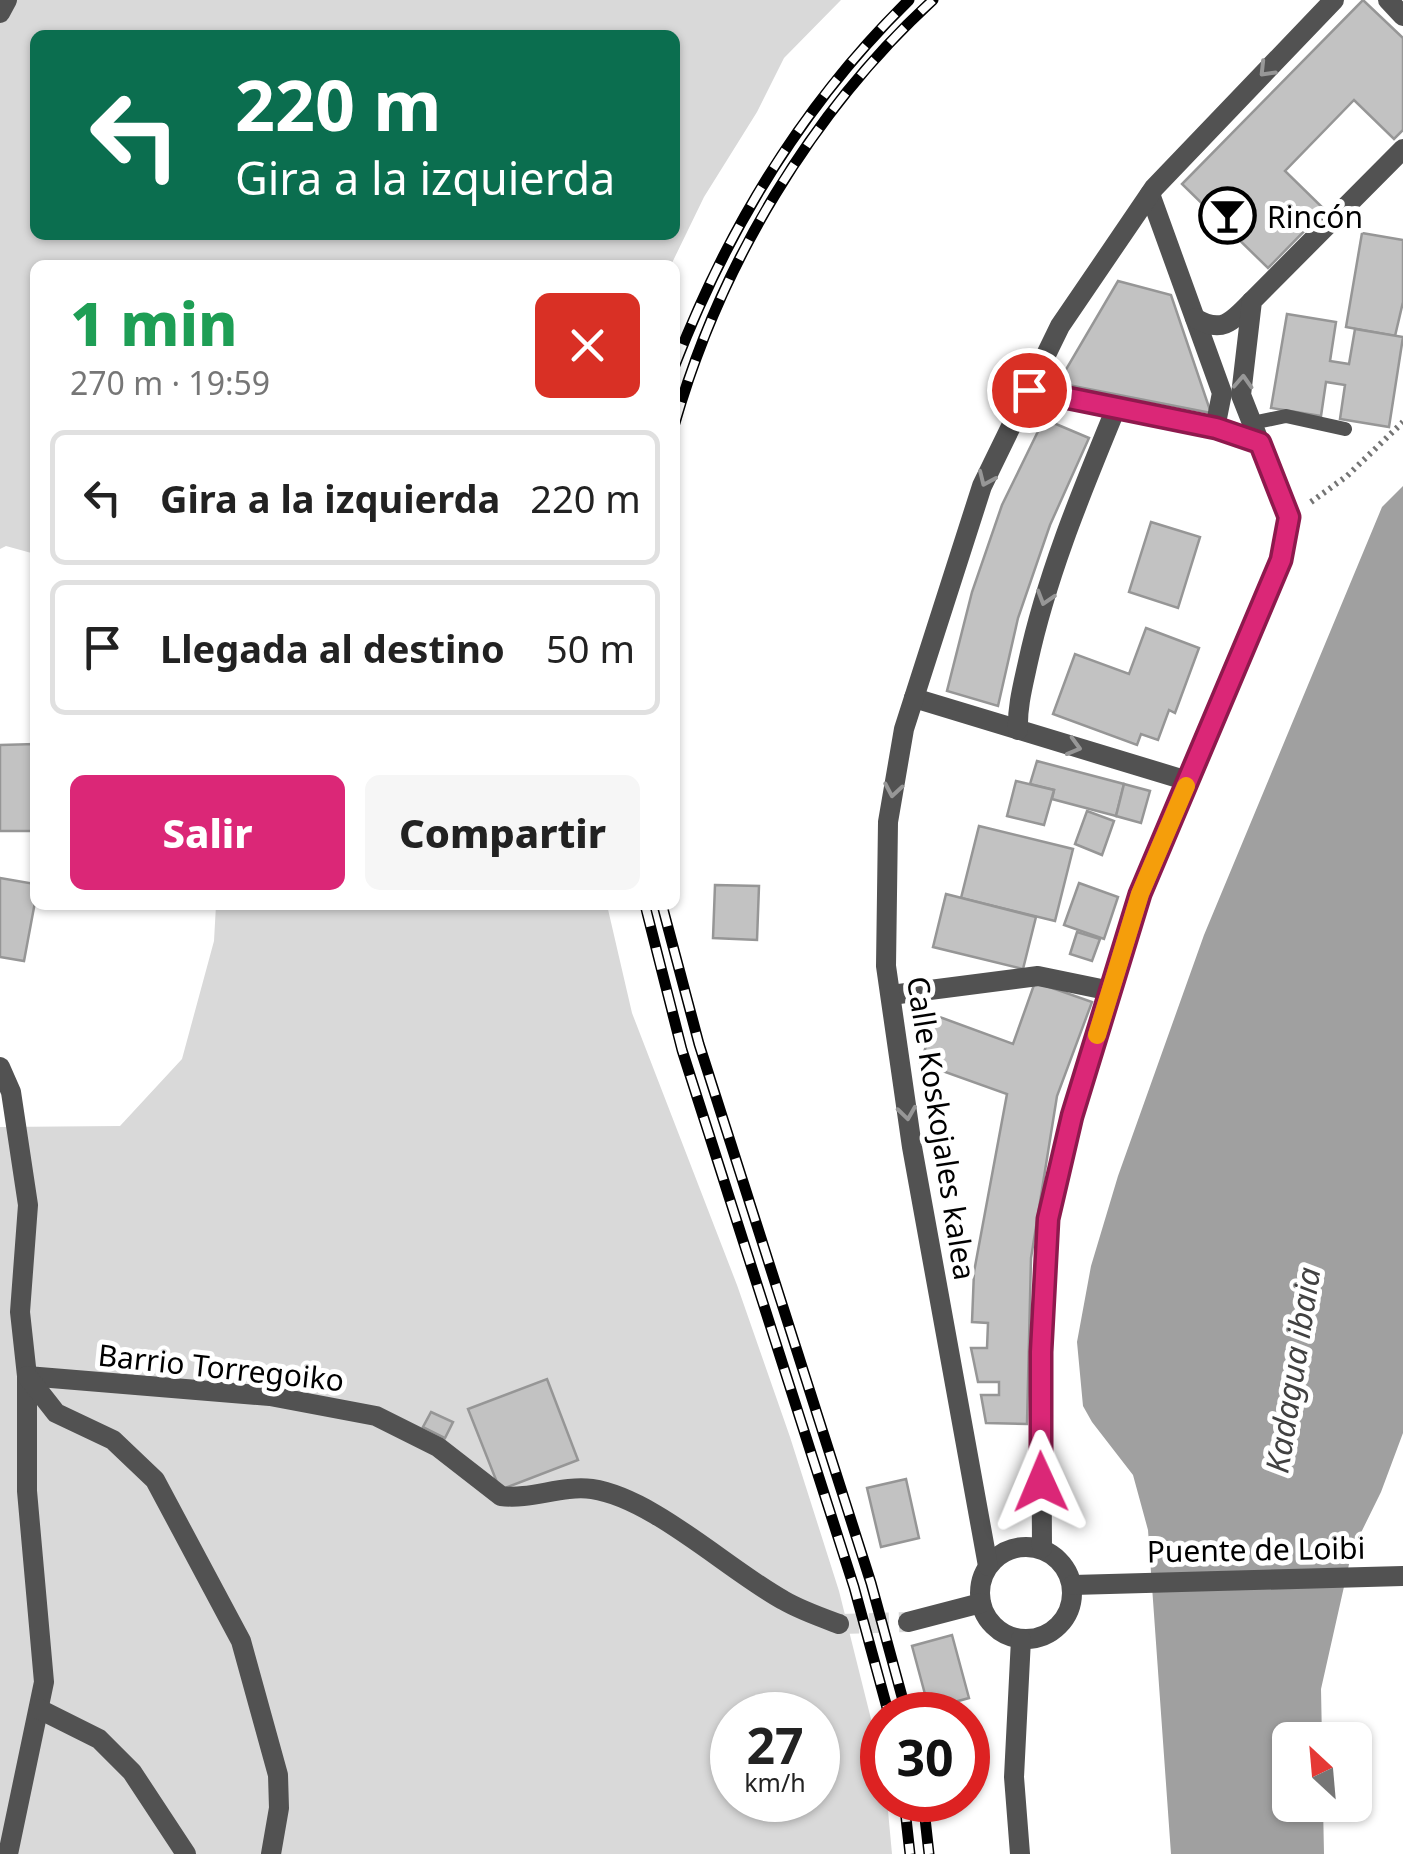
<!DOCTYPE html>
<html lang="es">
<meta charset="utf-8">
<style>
body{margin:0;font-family:"Noto Sans",sans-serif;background:#f6f6f6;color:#222;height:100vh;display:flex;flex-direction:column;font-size:38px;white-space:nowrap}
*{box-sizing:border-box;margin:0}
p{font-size:32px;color:#767676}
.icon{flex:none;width:55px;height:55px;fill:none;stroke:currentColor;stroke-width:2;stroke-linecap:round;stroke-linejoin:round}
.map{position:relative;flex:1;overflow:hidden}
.drawer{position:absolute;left:30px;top:260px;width:650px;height:650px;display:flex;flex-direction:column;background:#fff;border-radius:15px;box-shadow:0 2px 8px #0004}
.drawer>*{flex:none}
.banner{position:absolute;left:30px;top:30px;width:650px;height:210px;border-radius:15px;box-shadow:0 2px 8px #0004;background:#0b6e4f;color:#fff;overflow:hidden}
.needle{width:65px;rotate:334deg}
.fabs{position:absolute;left:1272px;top:1722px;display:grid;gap:20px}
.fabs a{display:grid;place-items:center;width:100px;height:100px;border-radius:15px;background:#fff;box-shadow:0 2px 8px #0004;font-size:50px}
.speed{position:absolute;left:710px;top:1692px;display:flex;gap:20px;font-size:50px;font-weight:700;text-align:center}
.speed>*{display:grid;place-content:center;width:130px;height:130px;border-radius:50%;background:#fff;box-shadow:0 2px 8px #0004;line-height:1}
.speed small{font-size:25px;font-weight:400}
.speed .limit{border:15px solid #d22;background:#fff;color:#111}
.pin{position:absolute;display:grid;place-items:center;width:85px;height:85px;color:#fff;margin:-42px;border:5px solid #fff;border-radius:50%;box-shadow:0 2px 10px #0007}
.me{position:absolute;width:110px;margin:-55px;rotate:359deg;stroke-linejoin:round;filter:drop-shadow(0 0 8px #0008)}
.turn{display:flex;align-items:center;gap:35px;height:210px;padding:0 40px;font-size:45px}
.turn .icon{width:130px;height:130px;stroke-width:2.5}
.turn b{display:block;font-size:70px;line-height:85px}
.round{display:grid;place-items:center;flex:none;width:105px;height:105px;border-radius:15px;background:#f6f6f6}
.overview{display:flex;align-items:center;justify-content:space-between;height:170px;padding:0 40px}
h1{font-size:60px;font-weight:800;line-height:75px;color:#1e9e55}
.primary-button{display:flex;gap:20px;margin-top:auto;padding:20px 40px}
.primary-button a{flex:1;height:115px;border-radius:15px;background:#db2777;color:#fff;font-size:40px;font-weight:800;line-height:115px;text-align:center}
.primary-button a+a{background:#f6f6f6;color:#222}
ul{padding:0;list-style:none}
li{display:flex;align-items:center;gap:30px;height:135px;margin:0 20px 15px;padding:0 20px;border:5px solid #e0e0e0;border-radius:15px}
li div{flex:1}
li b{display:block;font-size:38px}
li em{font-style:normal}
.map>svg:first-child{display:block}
.green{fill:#d9d9d9;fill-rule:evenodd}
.water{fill:#a0a0a0}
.building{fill:#c2c2c2;stroke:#969696;stroke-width:2.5}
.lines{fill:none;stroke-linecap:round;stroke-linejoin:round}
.minor-tunnel{stroke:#d9d9d9;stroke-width:20;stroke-dasharray:20 10;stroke-linecap:butt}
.path{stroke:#747474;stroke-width:6;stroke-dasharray:2.5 5;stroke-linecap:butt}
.service{stroke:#525252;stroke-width:14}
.minor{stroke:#525252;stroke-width:20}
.rail-casing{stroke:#000;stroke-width:11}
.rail{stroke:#fff;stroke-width:8;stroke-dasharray:22;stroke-linecap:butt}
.oneway{stroke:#979797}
.route-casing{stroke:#8e194d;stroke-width:25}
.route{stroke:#db2777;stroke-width:18}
.slow{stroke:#f59e0b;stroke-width:18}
.labels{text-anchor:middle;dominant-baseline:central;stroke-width:10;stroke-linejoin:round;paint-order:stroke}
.poi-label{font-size:30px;fill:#000;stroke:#fff;text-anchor:start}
.street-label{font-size:30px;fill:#000;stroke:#fff}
.water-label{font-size:32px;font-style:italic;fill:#414141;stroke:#fff}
</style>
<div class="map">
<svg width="1403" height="1854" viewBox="0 0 1403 1854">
<rect width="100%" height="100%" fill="#fff"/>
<g class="green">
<path d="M0,0H841L784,58L757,112L704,197L671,265H35V554L6,546L0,549ZM35,35H675V235H35Z"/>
<path d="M216,905H607L632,1013L737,1285L790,1437L839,1591L882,1763V1800H887L892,1854H0V1127L120,1126L182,1059L214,941ZM732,1715H818V1800H732Z"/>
</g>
<polygon class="water" points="1403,486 1403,1433 1381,1492 1352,1551 1321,1689 1322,1740 1290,1740 1290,1805 1323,1805 1324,1854 1171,1854 1148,1530 1133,1475 1092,1422 1083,1406 1077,1342 1091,1266 1118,1176 1204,935 1382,507"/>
<g class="building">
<polygon points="1363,0 1403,38 1403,130 1394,139 1354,100 1285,171 1325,210 1268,268 1182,184"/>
<polygon points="1362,233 1403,240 1403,302 1395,336 1346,327"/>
<polygon points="1118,281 1171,295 1211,413 1058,383"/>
<polygon points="1287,314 1336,322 1330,361 1349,364 1355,329 1403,337 1389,427 1340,419 1345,385 1326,382 1321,416 1271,408"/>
<polygon points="1044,419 1089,438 1050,525 1018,618 998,706 947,691 972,592 1002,505"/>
<polygon points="1151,522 1200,537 1178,608 1129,592"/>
<polygon points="1146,628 1199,648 1175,713 1169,710 1158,740 1141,734 1137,745 1053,714 1075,654 1129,674"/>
<polygon points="35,744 35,831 0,831 0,745"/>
<polygon points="1037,761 1124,784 1116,816 1052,799 1054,790 1030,784"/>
<polygon points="1016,781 1054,790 1044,825 1007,816"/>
<polygon points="1124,784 1150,791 1141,823 1116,816"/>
<polygon points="1087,811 1114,821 1102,855 1075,844"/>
<polygon points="979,826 1073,849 1055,921 961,898"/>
<polygon points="0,878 35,884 35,902 24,961 0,957"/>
<polygon points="1079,883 1118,897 1104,939 1064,925"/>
<polygon points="715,885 759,886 757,940 713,938"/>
<polygon points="946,894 1036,917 1023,969 933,947"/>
<polygon points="1077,932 1100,939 1092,961 1070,954"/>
<polygon points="1035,982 1092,1002 1057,1096 1031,1258 1027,1424 986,1423 981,1395 999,1395 999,1382 978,1382 971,1348 987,1348 988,1323 972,1322 974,1272 1007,1094 920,1063 937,1016 1013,1044"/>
<polygon points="547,1379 578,1460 500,1490 468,1409"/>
<polygon points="431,1412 453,1422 445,1438 423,1427"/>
<polygon points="906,1479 919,1538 881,1547 867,1488"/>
<polygon points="952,1635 969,1698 929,1709 912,1646"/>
</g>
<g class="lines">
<polyline class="minor-tunnel" points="839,1624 908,1622"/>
<polyline class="path" points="1311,502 1347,476 1403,422"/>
<polyline class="service" points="1252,423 1286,416 1345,429"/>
<g class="minor">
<polyline points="1388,0 1403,16"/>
<polyline points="0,13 7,0"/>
<polyline points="1150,194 1222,393 1215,428"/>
<path d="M1195,318C1222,334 1232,322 1252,301"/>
<polyline points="1029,390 1215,428 1260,443"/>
<polyline points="914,698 1178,778 1187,783"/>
<path d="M1018,730C1017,707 1023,685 1028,662C1047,574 1082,491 1116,408"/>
<polyline points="891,995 1038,976 1111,991"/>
<polyline points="0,1067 11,1092 28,1205 20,1312 27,1376 27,1491 44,1682 8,1854"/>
<path d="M27,1376L270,1396L376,1416L438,1447L501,1496C531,1500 561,1485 592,1489C653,1498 727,1569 783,1600C800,1610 820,1617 839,1624"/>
<polyline points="27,1376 56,1413 113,1440 155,1480 241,1641 278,1775 279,1808 271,1854"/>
<circle cx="1026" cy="1593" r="46"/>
<polyline points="1042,1548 1041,1353 1048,1219 1072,1116 1140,894 1281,559 1289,517 1241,395 1252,301 1403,149"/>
<polyline points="988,1566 912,1147 886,966 888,822 904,729 982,486 1060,326 1154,188 1334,0"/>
<polyline points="1073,1585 1403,1576"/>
<polyline points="908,1622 981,1603"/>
<polyline points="39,1709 99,1739 132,1772 186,1854"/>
<polyline points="1020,1854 1014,1777 1021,1639"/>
</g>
<defs>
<g id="rail">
<path d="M675,365C728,228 803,104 909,0"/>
<path d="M675,423C720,265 812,111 933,0"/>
<polyline points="645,905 682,1050 854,1587 889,1715"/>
<polyline points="662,905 699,1044 871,1583 907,1715"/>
<polyline points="904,1800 910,1854"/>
<polyline points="923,1800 929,1854"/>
</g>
</defs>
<use href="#rail" class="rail-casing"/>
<use href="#rail" class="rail"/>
</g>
<defs><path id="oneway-chevron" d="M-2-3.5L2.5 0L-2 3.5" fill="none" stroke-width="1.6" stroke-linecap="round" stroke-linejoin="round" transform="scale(2.5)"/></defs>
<g class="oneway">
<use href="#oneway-chevron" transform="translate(1266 70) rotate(134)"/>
<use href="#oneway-chevron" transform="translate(1243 382) rotate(-87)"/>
<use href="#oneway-chevron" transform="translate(986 479) rotate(114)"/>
<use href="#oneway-chevron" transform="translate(1045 598) rotate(107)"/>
<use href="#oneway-chevron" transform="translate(1074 747) rotate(16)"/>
<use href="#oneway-chevron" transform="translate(893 790) rotate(100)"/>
<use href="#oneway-chevron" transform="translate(907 1113) rotate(82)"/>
</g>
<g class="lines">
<defs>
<polyline id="route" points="1029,390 1216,428 1260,443 1289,517 1281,560 1140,894 1072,1116 1048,1219 1041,1352 1041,1482"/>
</defs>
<use href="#route" class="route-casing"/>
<use href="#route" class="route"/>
<polyline class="slow" points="1097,1035 1140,894 1186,786"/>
</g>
<defs>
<symbol id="bar-ring" viewBox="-11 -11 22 22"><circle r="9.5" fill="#fff" stroke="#000" stroke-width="1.5"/><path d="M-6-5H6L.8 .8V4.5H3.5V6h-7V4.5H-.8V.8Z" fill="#000"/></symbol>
</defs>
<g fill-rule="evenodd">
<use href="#bar-ring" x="1196" y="184" width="63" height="63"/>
</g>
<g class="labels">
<g class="poi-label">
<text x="1267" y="216">Rincón</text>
</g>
<g class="street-label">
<text transform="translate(942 1128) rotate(81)">Calle Koskojales kalea</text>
<text transform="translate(221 1367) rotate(6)">Barrio Torregoiko</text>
<text transform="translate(1256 1549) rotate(-1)">Puente de Loibi</text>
</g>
<g class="water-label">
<text transform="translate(1292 1370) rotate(-81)">Kadagua ibaia</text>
</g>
</g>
</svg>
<div class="fabs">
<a><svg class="needle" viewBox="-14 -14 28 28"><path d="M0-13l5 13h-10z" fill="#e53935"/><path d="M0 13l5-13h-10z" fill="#767676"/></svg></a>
</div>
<div class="speed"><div>27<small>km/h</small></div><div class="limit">30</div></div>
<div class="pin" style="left:1029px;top:390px;background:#d93025"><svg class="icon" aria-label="arrive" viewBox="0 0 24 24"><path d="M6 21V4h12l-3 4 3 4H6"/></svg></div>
<svg class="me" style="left:1041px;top:1482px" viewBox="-20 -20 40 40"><path d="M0-17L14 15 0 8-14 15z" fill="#db2777" stroke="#fff" stroke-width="4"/></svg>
<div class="banner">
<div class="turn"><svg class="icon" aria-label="left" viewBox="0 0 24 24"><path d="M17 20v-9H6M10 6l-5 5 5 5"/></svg><div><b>220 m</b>Gira a la izquierda</div></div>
</div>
<section class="drawer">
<div class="overview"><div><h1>1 min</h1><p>270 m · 19:59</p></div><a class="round" style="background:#d93025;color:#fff"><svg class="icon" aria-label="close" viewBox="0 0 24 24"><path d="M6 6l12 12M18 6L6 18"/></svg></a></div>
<ul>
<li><svg class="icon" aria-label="left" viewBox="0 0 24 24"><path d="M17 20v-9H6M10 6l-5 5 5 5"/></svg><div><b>Gira a la izquierda</b></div><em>220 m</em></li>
<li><svg class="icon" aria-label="arrive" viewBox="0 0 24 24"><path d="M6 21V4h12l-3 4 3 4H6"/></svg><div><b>Llegada al destino</b></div><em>50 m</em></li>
</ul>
<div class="primary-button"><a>Salir</a><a>Compartir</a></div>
</section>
</div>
